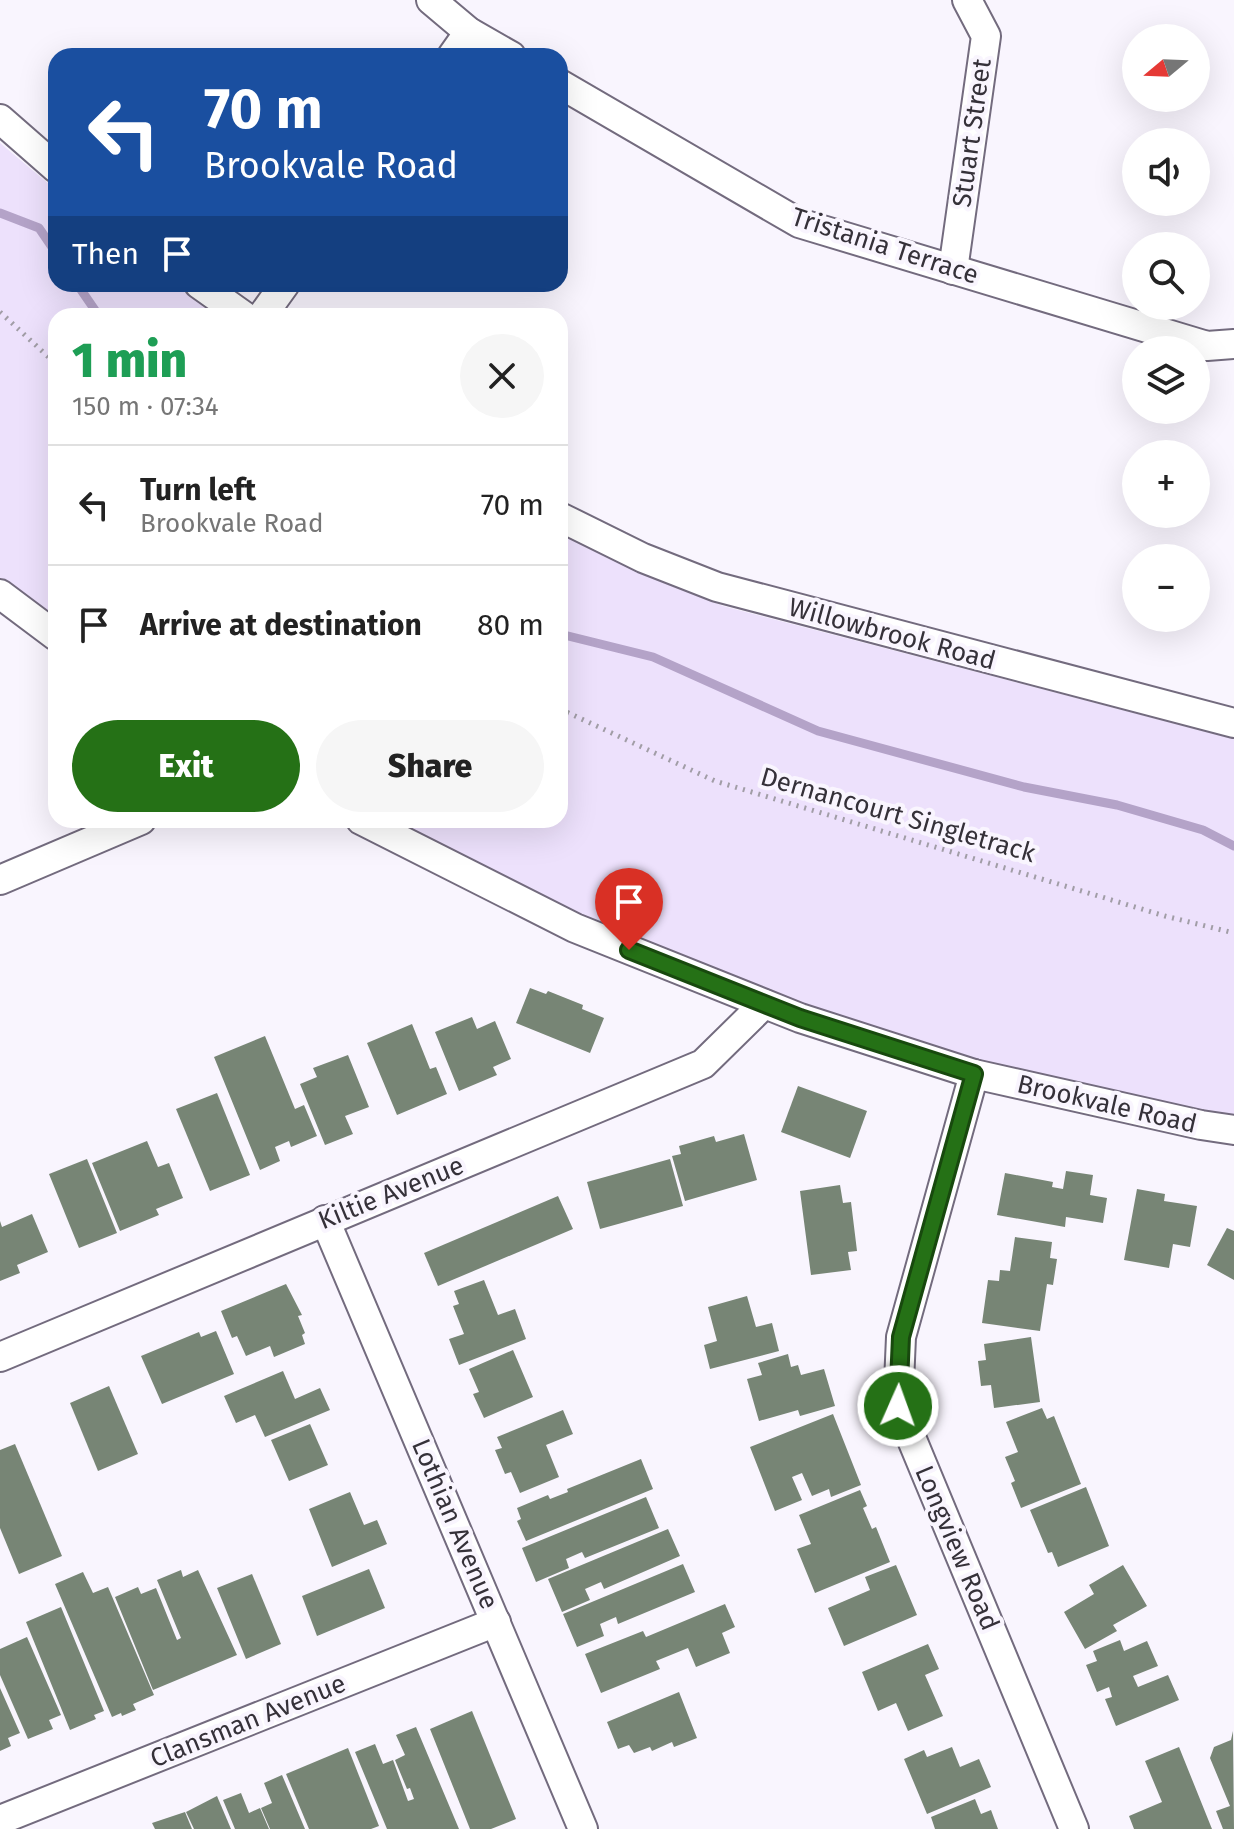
<!DOCTYPE html>
<meta charset="utf-8">
<style>
body{margin:0;font-family:"Fira Sans",sans-serif;background:#f6f6f6;color:#222;height:100vh;display:flex;flex-direction:column;font-size:30px;white-space:nowrap}
*{box-sizing:border-box;margin:0}
p{font-size:26px;color:#767676}
.icon{flex:none;width:44px;height:44px;fill:none;stroke:currentColor;stroke-width:2;stroke-linecap:round;stroke-linejoin:round}
.map{position:relative;flex:1;overflow:hidden}
.panel{position:absolute;left:48px;top:308px;width:520px;height:520px;display:flex;flex-direction:column;background:#fff;border-radius:24px;box-shadow:0 8px 32px #0002}
.panel>*{flex:none}
.banner{position:absolute;left:48px;top:48px;width:520px;height:244px;border-radius:24px;box-shadow:0 8px 32px #0002;background:#1a4fa0;color:#fff;overflow:hidden}
.needle{width:52px;rotate:251deg}
.buttons{position:absolute;left:1122px;top:24px;display:grid;gap:16px}
.buttons a{display:grid;place-items:center;width:88px;height:88px;border-radius:50%;background:#fff;box-shadow:0 8px 32px #0002;font-size:40px}
.pin{position:absolute;display:grid;place-items:center;width:68px;height:68px;color:#fff;margin:-82px -34px;border-radius:50% 50% 50% 0;rotate:-45deg;box-shadow:0 0 8px #0007}
.pin .icon{rotate:45deg}
.me{position:absolute;width:88px;margin:-44px;rotate:2deg;stroke-linejoin:round;filter:drop-shadow(0 0 6px #0008)}
.turn{display:flex;align-items:center;gap:28px;height:168px;padding:0 24px;font-size:36px}
.turn .icon{width:104px;height:104px;stroke-width:2.5}
.turn b{display:block;font-size:56px;line-height:68px}
.then{display:flex;align-items:center;height:76px;padding:0 24px;background:#0003;gap:16px;font-size:30px}
.round{display:grid;place-items:center;flex:none;width:84px;height:84px;border-radius:42px;background:#f6f6f6}
.head{display:flex;align-items:center;justify-content:space-between;height:136px;padding:0 24px}
h1{font-size:48px;font-weight:800;line-height:60px;color:#1e9e55}
.button{display:flex;gap:16px;margin-top:auto;padding:16px 24px}
.button a{flex:1;height:92px;border-radius:48px;background:#257116;color:#fff;font-size:32px;font-weight:800;line-height:92px;text-align:center}
.button a+a{background:#f6f6f6;color:#222}
ul{padding:0;list-style:none}
li{display:flex;align-items:center;gap:24px;height:120px;padding:0 24px;border-top:2px solid #e0e0e0}
li div{flex:1}
li b{display:block;font-size:30px}
li em{font-style:normal}
.map>svg:first-child{display:block}
.green{fill:#ede1fc}
.lines{fill:none;stroke-linecap:round;stroke-linejoin:round}
.stream{stroke:#b4a3c8;stroke-width:9}
.building{fill:#778575}
.minor-casing{stroke:#736b7e;stroke-width:32}
.path{stroke:#a19da6;stroke-width:5;stroke-dasharray:2 6;stroke-linecap:butt}
.minor{stroke:#fff;stroke-width:28}
.route-casing{stroke:#18490e;stroke-width:20}
.route{stroke:#257116;stroke-width:14}
.labels{text-anchor:middle;dominant-baseline:central;stroke-width:8;stroke-linejoin:round;paint-order:stroke}
.street-label{font-size:26px;fill:#353139;stroke:#f9f5fe}
</style>
<div class="map">
<svg width="1234" height="1829" viewBox="0 0 1234 1829">
<rect width="100%" height="100%" fill="#f9f5fe"/>
<g class="green">
<polygon points="0,143 56,190 56,284 173,284 217,316 56,316 56,636 0,594"/>
<polygon points="560,530 642,573 723,606 1234,739 1234,1129 764,1004 370,820 560,820"/>
</g>
<g class="lines">
<g class="stream">
<polyline points="0,213 39,228 56,253"/>
<polyline points="77,284 99,316"/>
<polyline points="560,634 653,657 818,731 1024,787 1117,805 1203,830 1234,846"/>
</g>
</g>
<g class="building">
<polygon points="530,988 546,994 548,991 583,1005 582,1009 604,1018 590,1053 516,1023"/>
<polygon points="472,1017 477,1029 495,1021 511,1059 493,1067 497,1075 459,1091 435,1032"/>
<polygon points="412,1024 430,1069 436,1067 447,1094 397,1115 367,1043"/>
<polygon points="265,1036 295,1109 304,1105 317,1136 291,1147 289,1141 275,1147 280,1161 260,1170 214,1057"/>
<polygon points="348,1055 369,1107 345,1116 353,1134 325,1145 300,1084 317,1077 313,1068"/>
<polygon points="798,1086 867,1111 850,1158 781,1132"/>
<polygon points="217,1093 250,1175 210,1191 176,1109"/>
<polygon points="744,1134 757,1180 685,1201 672,1156 681,1154 679,1146 714,1136 716,1142"/>
<polygon points="147,1141 158,1167 169,1163 183,1198 156,1209 159,1215 120,1231 92,1163"/>
<polygon points="87,1159 117,1233 79,1248 49,1174"/>
<polygon points="670,1159 683,1206 600,1229 587,1182"/>
<polygon points="1066,1171 1093,1175 1090,1195 1107,1198 1103,1223 1066,1217 1065,1227 997,1215 1005,1173 1053,1182 1052,1187 1063,1189"/>
<polygon points="840,1185 843,1203 851,1202 857,1251 848,1252 851,1270 811,1275 800,1191"/>
<polygon points="1137,1189 1165,1194 1164,1201 1197,1206 1190,1247 1173,1244 1169,1268 1124,1260"/>
<polygon points="558,1196 573,1229 438,1286 424,1253"/>
<polygon points="32,1214 48,1252 17,1265 20,1273 0,1281 0,1221 2,1227"/>
<polygon points="1227,1228 1234,1231 1234,1280 1207,1265"/>
<polygon points="1015,1237 1052,1242 1050,1258 1057,1259 1053,1285 1047,1284 1040,1331 982,1323 988,1280 999,1281 1000,1270 1010,1271"/>
<polygon points="484,1280 498,1315 515,1309 526,1339 459,1365 449,1339 464,1334 453,1306 459,1304 454,1291"/>
<polygon points="286,1284 302,1315 298,1316 305,1333 302,1335 305,1344 274,1357 270,1346 246,1356 237,1336 232,1338 221,1311"/>
<polygon points="747,1296 756,1327 772,1323 779,1351 710,1369 704,1345 717,1341 708,1307"/>
<polygon points="216,1331 234,1374 162,1404 141,1356 199,1332 201,1337"/>
<polygon points="1031,1337 1040,1402 994,1408 991,1385 981,1386 978,1361 986,1360 984,1344"/>
<polygon points="513,1350 533,1397 484,1418 473,1394 479,1392 469,1369"/>
<polygon points="788,1354 791,1367 798,1365 801,1375 824,1369 835,1406 800,1416 798,1410 759,1421 747,1379 762,1375 758,1363"/>
<polygon points="283,1371 295,1399 320,1388 330,1410 265,1437 255,1415 236,1423 224,1396"/>
<polygon points="109,1386 138,1454 98,1471 70,1403"/>
<polygon points="1042,1408 1047,1419 1054,1416 1081,1484 1021,1508 1011,1483 1015,1481 1005,1457 1018,1452 1006,1422"/>
<polygon points="563,1410 573,1434 546,1445 559,1477 520,1493 511,1472 505,1474 495,1450 502,1448 497,1437"/>
<polygon points="833,1414 861,1485 831,1497 829,1489 812,1496 802,1473 792,1477 802,1500 775,1511 750,1447"/>
<polygon points="310,1424 328,1465 289,1481 271,1440"/>
<polygon points="15,1444 62,1556 19,1574 0,1528 0,1450"/>
<polygon points="641,1459 653,1489 526,1541 517,1521 521,1519 517,1508 548,1495 550,1499 568,1492 567,1489"/>
<polygon points="1086,1487 1109,1546 1058,1567 1052,1552 1048,1553 1030,1510"/>
<polygon points="860,1490 867,1506 863,1508 872,1529 876,1527 890,1562 815,1593 797,1549 811,1544 799,1515"/>
<polygon points="350,1492 364,1525 377,1520 387,1544 332,1567 309,1509"/>
<polygon points="646,1497 659,1528 585,1558 582,1552 566,1559 569,1568 536,1582 522,1548"/>
<polygon points="668,1529 680,1556 604,1589 601,1582 585,1589 590,1600 562,1612 548,1579"/>
<polygon points="683,1564 695,1592 618,1624 616,1617 600,1624 604,1636 577,1647 563,1614"/>
<polygon points="896,1565 917,1615 844,1646 828,1608 870,1590 865,1577"/>
<polygon points="1123,1565 1147,1606 1113,1625 1117,1631 1085,1649 1064,1612 1094,1594 1089,1585"/>
<polygon points="369,1569 385,1608 317,1636 302,1596"/>
<polygon points="181,1570 183,1577 198,1570 237,1655 153,1690 115,1597 138,1587 141,1594 156,1588 177,1640 181,1638 157,1580"/>
<polygon points="83,1572 93,1593 108,1587 154,1695 133,1704 136,1710 122,1716 121,1713 112,1717 55,1584"/>
<polygon points="252,1574 281,1644 246,1659 217,1588"/>
<polygon points="725,1604 735,1627 722,1633 730,1653 696,1667 688,1648 656,1661 660,1669 601,1693 585,1654 643,1631 646,1637"/>
<polygon points="61,1607 104,1711 94,1715 96,1719 70,1730 26,1622"/>
<polygon points="27,1637 61,1715 49,1720 53,1729 28,1739 0,1675 0,1649"/>
<polygon points="1120,1640 1124,1651 1147,1641 1158,1666 1133,1676 1138,1687 1168,1675 1179,1700 1116,1726 1105,1699 1112,1697 1109,1687 1097,1692 1086,1665 1097,1661 1093,1651"/>
<polygon points="928,1644 939,1669 925,1675 943,1716 908,1731 896,1703 878,1711 862,1672"/>
<polygon points="0,1688 20,1733 8,1738 11,1746 0,1751"/>
<polygon points="679,1692 697,1738 674,1747 672,1742 652,1751 650,1747 634,1753 629,1745 618,1749 607,1722"/>
<polygon points="472,1711 516,1819 491,1829 470,1829 430,1729"/>
<polygon points="416,1727 459,1829 387,1829 355,1752 375,1744 383,1764 393,1760 408,1801 414,1799 410,1788 407,1789 395,1760 405,1755 396,1735"/>
<polygon points="1233,1731 1234,1829 1223,1829 1216,1811 1230,1806 1210,1758 1214,1747 1231,1740"/>
<polygon points="952,1747 960,1767 979,1759 991,1787 927,1814 904,1759 924,1750 927,1757"/>
<polygon points="1179,1747 1212,1829 1134,1829 1129,1816 1162,1802 1145,1761"/>
<polygon points="348,1748 379,1826 371,1829 309,1829 286,1774"/>
<polygon points="282,1775 305,1829 270,1829 261,1808 272,1803 264,1783"/>
<polygon points="241,1793 249,1813 260,1808 269,1829 235,1829 223,1800"/>
<polygon points="217,1796 231,1829 194,1829 186,1812"/>
<polygon points="975,1799 981,1814 991,1810 998,1829 935,1829 931,1817"/>
<polygon points="185,1812 192,1829 155,1829 152,1823"/>
</g>
<g class="lines">
<defs>
<g id="minor">
<polyline points="431,0 469,32 511,56"/>
<polyline points="452,56 469,32"/>
<polyline points="560,84 799,223 1207,346 1234,344"/>
<polyline points="0,119 56,168"/>
<polyline points="953,270 986,36 967,0"/>
<polyline points="199,284 244,316"/>
<polyline points="262,316 285,284"/>
<polyline points="560,517 643,558 717,587 1234,723"/>
<polyline points="0,594 56,636"/>
<polyline points="361,820 575,928 800,1018 974,1074 1201,1125 1234,1130"/>
<polyline points="0,880 141,820"/>
<polyline points="974,1074 901,1337 898,1406 1074,1829"/>
<polyline points="325,1220 583,1829"/>
<polyline points="0,1357 703,1064 764,1004"/>
<polyline points="0,1820 496,1622"/>
</g>
</defs>
<use href="#minor" class="minor-casing"/>
<g class="path">
<polyline points="0,312 56,364"/>
<polyline points="560,709 715,781 1165,916 1234,933"/>
</g>
<use href="#minor" class="minor"/>
</g>
<g class="lines">
<defs>
<polyline id="route" points="629,950 800,1018 974,1074 901,1337 898,1406"/>
</defs>
<use href="#route" class="route-casing"/>
<use href="#route" class="route"/>
</g>
<g class="labels">
<g class="street-label">
<text transform="translate(972 133) rotate(-82)">Stuart Street</text>
<text transform="translate(885 246) rotate(18)">Tristania Terrace</text>
<text transform="translate(892 634) rotate(15)">Willowbrook Road</text>
<text transform="translate(898 815) rotate(16)">Dernancourt Singletrack</text>
<text transform="translate(1107 1104) rotate(13)">Brookvale Road</text>
<text transform="translate(391 1193) rotate(-22)">Kiltie Avenue</text>
<text transform="translate(455 1524) rotate(67)">Lothian Avenue</text>
<text transform="translate(957 1548) rotate(67)">Longview Road</text>
<text transform="translate(248 1721) rotate(-22)">Clansman Avenue</text>
</g>
</g>
</svg>
<div class="buttons">
<a><svg class="needle" viewBox="-14 -14 28 28"><path d="M0-13l5 13h-10z" fill="#e53935"/><path d="M0 13l5-13h-10z" fill="#767676"/></svg></a>
<a><svg class="icon" aria-label="sound" viewBox="0 0 24 24"><path d="M4 9h4l5-4v14l-5-4H4zM17 9q2 3 0 6"/></svg></a>
<a><svg class="icon" aria-label="search" viewBox="0 0 24 24"><circle cx="10" cy="10" r="6"/><path d="M15 15l6 6"/></svg></a>
<a><svg class="icon" aria-label="layers" viewBox="0 0 24 24"><path d="M12 4l9 5-9 5-9-5zM3 14l9 5 9-5"/></svg></a>
<a>+</a>
<a>−</a>
</div>
<div class="pin" style="left:629px;top:950px;background:#d93025"><svg class="icon" aria-label="arrive" viewBox="0 0 24 24"><path d="M6 21V4h12l-3 4 3 4H6"/></svg></div>
<svg class="me" style="left:898px;top:1406px" viewBox="-20 -20 40 40"><circle r="17" fill="#257116" stroke="#fff" stroke-width="3"/><path d="M0-11L8 9 0 5-8 9z" fill="#fff"/></svg>
<div class="banner">
<div class="turn"><svg class="icon" aria-label="left" viewBox="0 0 24 24"><path d="M17 20v-9H6M10 6l-5 5 5 5"/></svg><div><b>70 m</b>Brookvale Road</div></div>
<div class="then">Then<svg class="icon" aria-label="arrive" viewBox="0 0 24 24"><path d="M6 21V4h12l-3 4 3 4H6"/></svg></div>
</div>
<section class="panel">
<div class="head"><div><h1>1 min</h1><p>150 m · 07:34</p></div><a class="round"><svg class="icon" aria-label="close" viewBox="0 0 24 24"><path d="M6 6l12 12M18 6L6 18"/></svg></a></div>
<ul>
<li><svg class="icon" aria-label="left" viewBox="0 0 24 24"><path d="M17 20v-9H6M10 6l-5 5 5 5"/></svg><div><b>Turn left</b><p>Brookvale Road</p></div><em>70 m</em></li>
<li><svg class="icon" aria-label="arrive" viewBox="0 0 24 24"><path d="M6 21V4h12l-3 4 3 4H6"/></svg><div><b>Arrive at destination</b></div><em>80 m</em></li>
</ul>
<div class="button"><a>Exit</a><a>Share</a></div>
</section>
</div>
